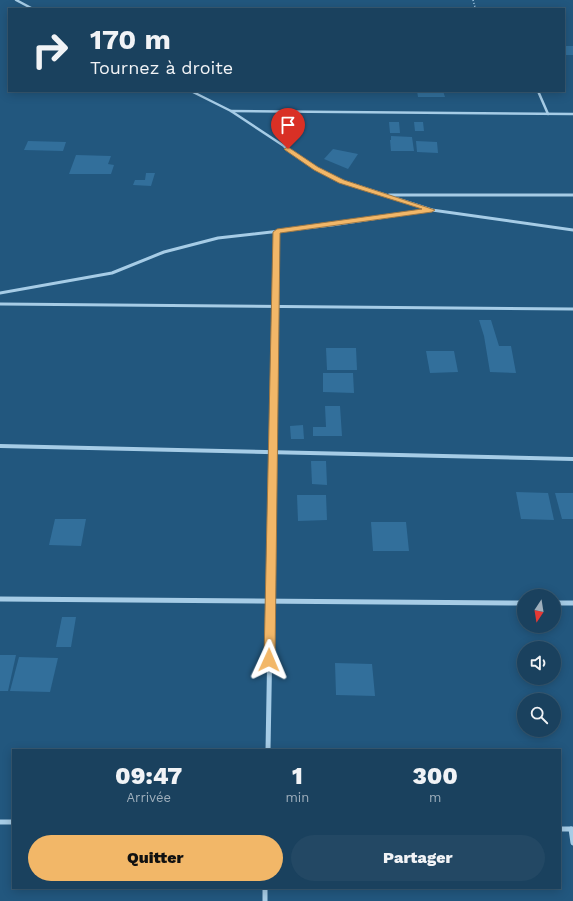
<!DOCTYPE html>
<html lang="fr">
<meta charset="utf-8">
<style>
body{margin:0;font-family:"Work Sans",sans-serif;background:#234864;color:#f1f3f6;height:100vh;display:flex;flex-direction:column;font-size:15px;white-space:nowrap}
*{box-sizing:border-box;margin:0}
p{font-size:13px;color:#9fafbc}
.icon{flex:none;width:22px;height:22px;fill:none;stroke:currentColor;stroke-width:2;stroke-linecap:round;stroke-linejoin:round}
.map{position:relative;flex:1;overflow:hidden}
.drawer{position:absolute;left:12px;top:749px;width:549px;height:140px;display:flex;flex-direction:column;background:#1a415e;border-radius:0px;box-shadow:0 2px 10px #0003,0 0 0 1px #385a73}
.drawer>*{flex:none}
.banner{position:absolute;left:8px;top:8px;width:557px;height:84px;border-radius:0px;box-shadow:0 2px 10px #0003,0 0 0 1px #385a73;background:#1a415e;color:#f1f3f6;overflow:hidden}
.needle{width:26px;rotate:192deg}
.fabs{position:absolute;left:517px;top:589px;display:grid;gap:8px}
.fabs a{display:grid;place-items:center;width:44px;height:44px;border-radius:50%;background:#1a415e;box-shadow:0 2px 10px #0003,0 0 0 1px #385a73;font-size:20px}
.pin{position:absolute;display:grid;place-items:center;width:34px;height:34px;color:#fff;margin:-41px -17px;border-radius:50% 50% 50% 0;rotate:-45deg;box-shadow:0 0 4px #0007}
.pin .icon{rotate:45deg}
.me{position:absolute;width:44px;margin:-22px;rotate:1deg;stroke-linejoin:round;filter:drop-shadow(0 0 3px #0008)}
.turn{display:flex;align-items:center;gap:14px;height:84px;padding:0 16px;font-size:18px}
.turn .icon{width:52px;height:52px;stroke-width:2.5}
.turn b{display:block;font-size:28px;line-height:34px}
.eta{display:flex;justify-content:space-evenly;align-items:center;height:68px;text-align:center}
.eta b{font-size:24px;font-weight:800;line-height:28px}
.primary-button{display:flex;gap:8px;margin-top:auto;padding:8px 16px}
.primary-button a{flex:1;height:46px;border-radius:24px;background:#f2b768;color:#111;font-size:16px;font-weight:800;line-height:46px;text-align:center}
.primary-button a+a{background:#234864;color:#f1f3f6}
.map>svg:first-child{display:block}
.building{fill:#326f9b}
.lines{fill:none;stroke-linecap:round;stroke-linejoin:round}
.path{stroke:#a6cce6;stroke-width:1.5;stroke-dasharray:1 2;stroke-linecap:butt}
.minor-far3{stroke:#a6cce6;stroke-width:2.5}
.minor-far2{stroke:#a6cce6;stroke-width:3}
.minor-far1{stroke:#a6cce6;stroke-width:4}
.minor{stroke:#a6cce6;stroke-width:5}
.route{fill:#f2b768;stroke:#9d7744}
</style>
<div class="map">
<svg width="573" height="901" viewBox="0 0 573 901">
<rect width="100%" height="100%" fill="#22577e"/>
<g class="building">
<rect x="564" y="46" width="9" height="9"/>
<polygon points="417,91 443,91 445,97 418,97"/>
<polygon points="389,122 399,122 400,133 390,133"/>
<polygon points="414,122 423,122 424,131 415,131"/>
<polygon points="391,136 412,137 414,151 391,151 390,140 398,140 391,140"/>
<polygon points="28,141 66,142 63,151 24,150"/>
<polygon points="416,141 437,142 438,153 417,152"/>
<polygon points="333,149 358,154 348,169 324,159"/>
<polygon points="76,155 111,156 108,164 114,165 111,174 69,174"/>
<polygon points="146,173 155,173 151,186 133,185 135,180 145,180"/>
<polygon points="479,320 491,320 499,346 511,346 516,373 490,372 484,336"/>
<polygon points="326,348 356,348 357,370 327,370"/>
<polygon points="426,351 454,351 458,372 430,373"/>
<polygon points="323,373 353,373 354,393 323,392"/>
<polygon points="325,406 340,406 342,436 313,436 313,427 326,427"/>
<polygon points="303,425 304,439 291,439 290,426"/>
<polygon points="311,461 326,461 327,485 312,484"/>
<polygon points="516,492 548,493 554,520 521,519"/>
<polygon points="555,493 573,493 573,519 562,519"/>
<polygon points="297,495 326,495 327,520 298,521"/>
<polygon points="55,519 86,519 81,546 49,545"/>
<polygon points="371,522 406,522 409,551 373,551"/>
<polygon points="62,617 76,617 71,647 56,647"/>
<polygon points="0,655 16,655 8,691 0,691"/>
<polygon points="19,657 58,658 50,692 10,691"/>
<polygon points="335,663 372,664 375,696 336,695"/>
</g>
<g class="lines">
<polyline class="path" points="473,0 475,7 478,9"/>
<g class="minor-far3">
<polyline points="16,0 33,9"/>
<polyline points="191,91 231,111 287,148"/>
<polyline points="538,91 548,114"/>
<polyline points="231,111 573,114"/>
</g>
<g class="minor-far2">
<polyline points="285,147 316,168 342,181 432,210 573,230"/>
<polyline points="389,195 573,195"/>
<polyline points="0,293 112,273 164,252 218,238 332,225 432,210"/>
<polyline points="0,304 573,309"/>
<polyline points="275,339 277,232"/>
</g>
<g class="minor-far1">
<polyline points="0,446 573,459"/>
<polyline points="271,585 275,338"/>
</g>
<g class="minor">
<polyline points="0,599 524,603"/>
<polyline points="554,603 573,603"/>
<polyline points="268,750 271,584"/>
<polyline points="0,822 13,822"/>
<polyline points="560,829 572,829"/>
<polyline points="571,829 573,843"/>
<polyline points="265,888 265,901"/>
</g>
</g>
<polygon class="route" points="288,147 318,167 344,180 435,210 432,212 280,233 275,660 273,664 269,665 265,664 264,660 273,232 277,229 422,209 339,183 314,170 285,150 284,149"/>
</svg>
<div class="fabs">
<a><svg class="needle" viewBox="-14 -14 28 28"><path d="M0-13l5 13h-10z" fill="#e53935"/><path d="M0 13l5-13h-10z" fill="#9fafbc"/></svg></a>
<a><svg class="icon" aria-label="sound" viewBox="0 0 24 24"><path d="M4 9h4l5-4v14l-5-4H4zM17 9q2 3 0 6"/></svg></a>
<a><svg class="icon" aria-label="search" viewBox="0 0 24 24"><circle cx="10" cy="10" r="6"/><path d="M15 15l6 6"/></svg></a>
</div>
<div class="pin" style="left:288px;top:149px;background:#d93025"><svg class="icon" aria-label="arrive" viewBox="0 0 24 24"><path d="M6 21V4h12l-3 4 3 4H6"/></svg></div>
<svg class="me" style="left:269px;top:660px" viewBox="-20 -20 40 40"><path d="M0-17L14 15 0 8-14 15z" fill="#f2b768" stroke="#fff" stroke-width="4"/></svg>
<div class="banner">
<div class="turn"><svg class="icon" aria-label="right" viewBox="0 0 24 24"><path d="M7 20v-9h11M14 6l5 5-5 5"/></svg><div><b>170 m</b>Tournez à droite</div></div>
</div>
<section class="drawer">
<div class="eta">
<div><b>09:47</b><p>Arrivée</p></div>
<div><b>1</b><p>min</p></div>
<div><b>300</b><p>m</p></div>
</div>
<div class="primary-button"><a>Quitter</a><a>Partager</a></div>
</section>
</div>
